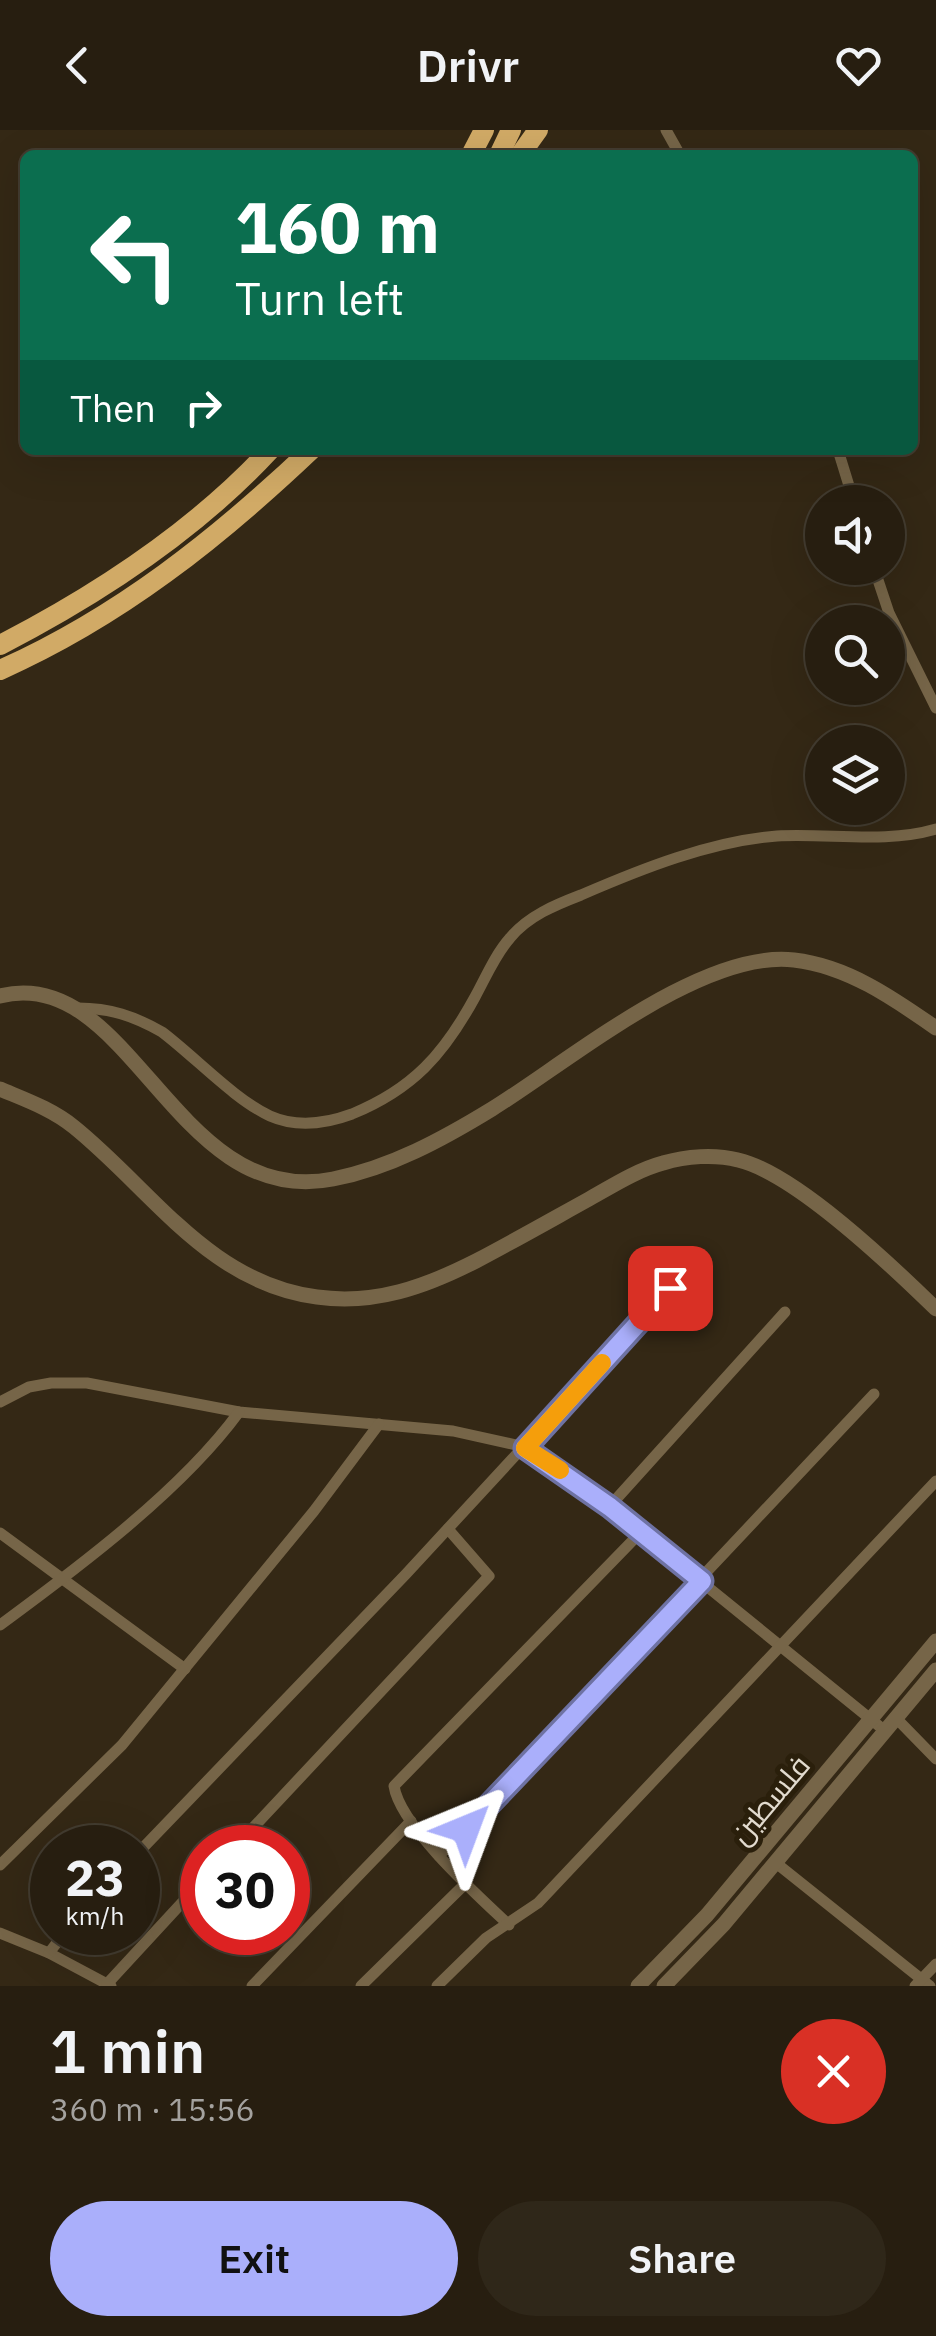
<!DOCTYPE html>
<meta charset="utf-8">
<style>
body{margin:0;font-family:"IBM Plex Sans",Cairo,sans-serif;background:#2f2719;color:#f1f3f6;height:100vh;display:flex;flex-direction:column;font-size:38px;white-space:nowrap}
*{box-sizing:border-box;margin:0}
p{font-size:32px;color:#a4a29f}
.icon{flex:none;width:55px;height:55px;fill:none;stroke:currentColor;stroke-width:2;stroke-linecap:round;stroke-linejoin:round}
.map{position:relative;height:1856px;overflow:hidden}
.panel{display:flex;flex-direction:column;background:#271e10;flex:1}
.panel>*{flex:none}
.banner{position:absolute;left:20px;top:20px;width:898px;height:305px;border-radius:15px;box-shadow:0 10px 40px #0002,0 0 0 2px #433c30;background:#0b6e4f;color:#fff;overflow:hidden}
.buttons{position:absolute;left:805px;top:355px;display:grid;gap:20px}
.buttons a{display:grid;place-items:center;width:100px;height:100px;border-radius:50%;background:#271e10;box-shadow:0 10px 40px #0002,0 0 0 2px #433c30;font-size:50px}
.speed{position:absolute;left:30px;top:1695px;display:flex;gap:20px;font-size:50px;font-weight:700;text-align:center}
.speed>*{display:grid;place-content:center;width:130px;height:130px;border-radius:50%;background:#271e10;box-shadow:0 10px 40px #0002,0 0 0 2px #433c30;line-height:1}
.speed small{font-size:25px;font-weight:400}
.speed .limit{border:15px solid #d22;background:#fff;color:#111}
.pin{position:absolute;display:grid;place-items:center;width:85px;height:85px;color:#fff;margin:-42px;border-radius:20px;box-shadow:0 5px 15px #0006}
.me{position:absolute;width:110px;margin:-55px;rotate:44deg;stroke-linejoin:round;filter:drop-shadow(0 0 8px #0008)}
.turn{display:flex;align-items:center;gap:35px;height:210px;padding:0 50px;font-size:45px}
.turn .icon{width:130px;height:130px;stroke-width:2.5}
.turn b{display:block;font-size:70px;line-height:85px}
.then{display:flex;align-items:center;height:95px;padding:0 50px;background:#0003;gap:20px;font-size:38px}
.round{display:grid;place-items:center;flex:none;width:105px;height:105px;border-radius:52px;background:#2f2719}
.head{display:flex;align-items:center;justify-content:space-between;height:170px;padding:0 50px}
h1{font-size:60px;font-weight:600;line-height:75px}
.button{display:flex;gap:20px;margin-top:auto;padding:20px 50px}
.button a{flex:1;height:115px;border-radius:60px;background:#aaaffb;color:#111;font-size:40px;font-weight:600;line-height:115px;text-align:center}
.button a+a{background:#2f2719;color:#f1f3f6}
header{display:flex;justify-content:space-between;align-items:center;height:130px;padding:0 50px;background:#271e10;font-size:45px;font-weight:600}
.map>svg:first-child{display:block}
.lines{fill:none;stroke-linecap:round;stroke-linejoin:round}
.minor{stroke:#766548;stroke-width:11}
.tertiary{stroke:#766548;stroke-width:15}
.trunk{stroke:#d1aa66;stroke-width:20}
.route-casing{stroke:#6e72a3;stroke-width:25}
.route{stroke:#aaaffb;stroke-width:18}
.slow{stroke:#f59e0b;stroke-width:18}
.labels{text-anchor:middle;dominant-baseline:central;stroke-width:10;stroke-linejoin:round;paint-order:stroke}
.street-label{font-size:30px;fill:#e2dbcf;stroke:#2a1f0b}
</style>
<header><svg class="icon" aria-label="back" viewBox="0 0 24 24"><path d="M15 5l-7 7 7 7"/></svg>Drivr<svg class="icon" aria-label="heart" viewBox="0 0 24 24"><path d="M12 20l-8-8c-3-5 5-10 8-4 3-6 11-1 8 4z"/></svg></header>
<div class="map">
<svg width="936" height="1856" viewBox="0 0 936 1856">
<rect width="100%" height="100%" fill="#342815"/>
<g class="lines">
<g class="minor">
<polyline points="666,0 680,25"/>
<polyline points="838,320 854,372"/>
<polyline points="874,438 889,483 936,578"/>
<path d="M78,878C110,878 134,886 162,902C194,926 235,970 270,986C297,998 325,994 352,984C413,959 444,924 475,867C486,847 495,825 510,808C528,786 555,775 581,765C641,739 711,711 777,706C830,703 885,714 936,699"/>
<polyline points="0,1272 29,1257 51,1253 87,1253 239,1282 453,1301 525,1317 609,1377 884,1600"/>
<polyline points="609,1377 785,1182"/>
<polyline points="0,1403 185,1539"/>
<path d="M0,1495C79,1437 182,1360 239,1282"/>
<polyline points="895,1587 936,1629"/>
<polyline points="234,1718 489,1446 448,1399"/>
<polyline points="138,1723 406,1444 670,1158"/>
<polyline points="439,1726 874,1264"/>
<polyline points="776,1733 930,1856"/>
<polyline points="0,1735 122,1615 314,1381 379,1294"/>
<path d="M509,1795C478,1766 400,1696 394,1656L640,1403"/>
<polyline points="0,1803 49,1823 111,1856"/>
<polyline points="49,1823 65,1802"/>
<polyline points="107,1854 202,1751"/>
<polyline points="252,1856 411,1691"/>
<polyline points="361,1856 465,1754"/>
<polyline points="437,1856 486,1808 538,1773 936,1351"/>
<polyline points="915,1856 936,1834"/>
</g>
<g class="tertiary">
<path d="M0,866C131,833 175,1081 333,1049C390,1038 443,1009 492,979C568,932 702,819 794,830C847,836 893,868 936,898"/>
<path d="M0,959C26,970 52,979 74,997C152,1060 209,1153 317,1167C375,1175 425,1157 476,1131C514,1111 551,1090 589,1069C612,1056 637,1040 663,1033C686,1026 715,1024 738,1030C795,1043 892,1136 936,1179"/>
<polyline points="638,1856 707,1785 936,1511"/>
<polyline points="664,1856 724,1794 936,1540"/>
</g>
<g class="trunk">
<polyline points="471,25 484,0"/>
<polyline points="499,25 511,0"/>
<polyline points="520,25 538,0"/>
<path d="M0,515C99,464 194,402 270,320"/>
<path d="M0,540C119,487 217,409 311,320"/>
</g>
</g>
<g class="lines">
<defs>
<polyline id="route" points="466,1699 702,1451 610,1377 525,1318 670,1158"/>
</defs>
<use href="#route" class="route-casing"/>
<use href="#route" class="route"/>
<polyline class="slow" points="560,1340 525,1318 602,1233"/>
</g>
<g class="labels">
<g class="street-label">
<text transform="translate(769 1669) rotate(-50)">فلسطين</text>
</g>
</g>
</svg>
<div class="buttons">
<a><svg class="icon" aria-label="sound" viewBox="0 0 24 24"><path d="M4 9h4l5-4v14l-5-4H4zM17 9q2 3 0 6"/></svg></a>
<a><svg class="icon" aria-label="search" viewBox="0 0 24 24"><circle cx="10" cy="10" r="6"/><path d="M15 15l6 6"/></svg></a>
<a><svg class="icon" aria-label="layers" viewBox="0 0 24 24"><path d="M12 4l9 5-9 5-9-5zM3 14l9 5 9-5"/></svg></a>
</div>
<div class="speed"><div>23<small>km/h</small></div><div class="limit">30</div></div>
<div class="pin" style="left:670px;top:1158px;background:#d93025"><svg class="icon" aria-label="arrive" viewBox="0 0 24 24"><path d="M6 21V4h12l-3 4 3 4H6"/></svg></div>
<svg class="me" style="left:466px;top:1699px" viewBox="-20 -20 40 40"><path d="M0-17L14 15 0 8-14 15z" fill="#aaaffb" stroke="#fff" stroke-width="4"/></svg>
<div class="banner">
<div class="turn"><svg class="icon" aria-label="left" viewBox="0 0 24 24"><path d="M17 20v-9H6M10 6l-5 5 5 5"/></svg><div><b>160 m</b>Turn left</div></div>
<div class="then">Then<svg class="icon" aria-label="right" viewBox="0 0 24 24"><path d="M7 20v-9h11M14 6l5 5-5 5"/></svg></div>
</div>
</div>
<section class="panel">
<div class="head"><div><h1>1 min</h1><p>360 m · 15:56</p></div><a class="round" style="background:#d93025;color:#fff"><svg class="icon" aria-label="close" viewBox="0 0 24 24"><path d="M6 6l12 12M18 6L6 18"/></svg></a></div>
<div class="button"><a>Exit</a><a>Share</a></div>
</section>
